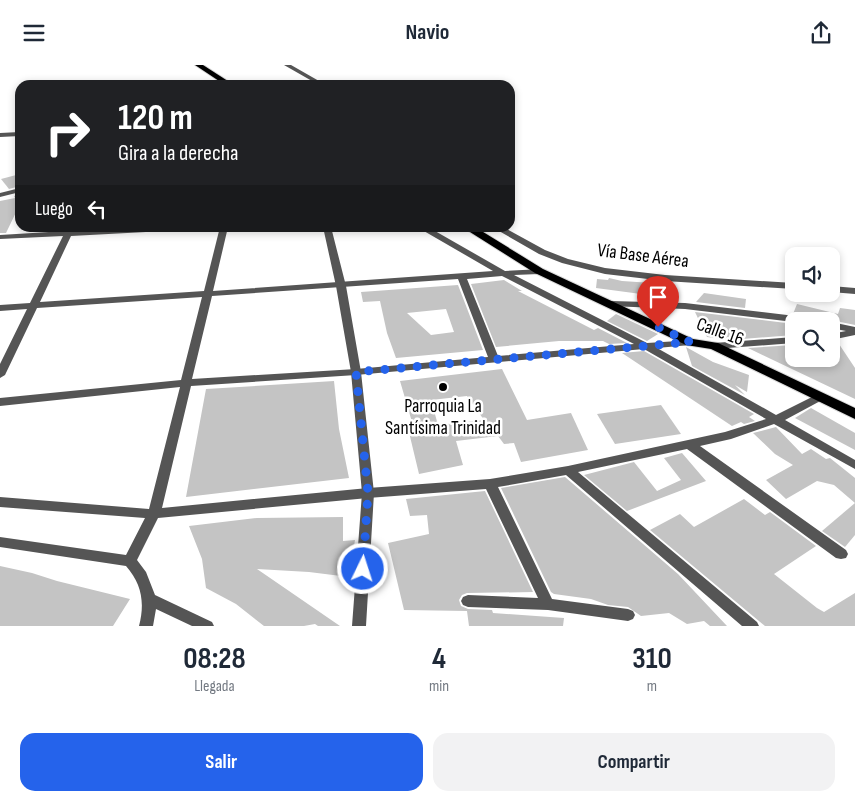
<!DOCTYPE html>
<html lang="es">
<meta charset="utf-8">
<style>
body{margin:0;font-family:"Sofia Sans Condensed",sans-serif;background:#f2f2f3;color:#1f2937;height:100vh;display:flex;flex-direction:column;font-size:19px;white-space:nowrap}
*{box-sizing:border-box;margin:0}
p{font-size:16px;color:#747a83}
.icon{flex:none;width:28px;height:28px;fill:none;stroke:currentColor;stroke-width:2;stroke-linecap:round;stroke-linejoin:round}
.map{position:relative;height:561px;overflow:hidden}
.side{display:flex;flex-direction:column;background:#fff;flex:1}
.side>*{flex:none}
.top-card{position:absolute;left:15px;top:15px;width:500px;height:152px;border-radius:15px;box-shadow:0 2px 8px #0003;background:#202124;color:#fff;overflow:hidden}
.fabs{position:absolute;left:785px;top:182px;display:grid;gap:10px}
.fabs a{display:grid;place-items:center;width:55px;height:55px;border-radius:10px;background:#fff;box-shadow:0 2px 8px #0003;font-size:25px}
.pin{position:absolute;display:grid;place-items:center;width:42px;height:42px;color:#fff;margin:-51px -21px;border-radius:50% 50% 50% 0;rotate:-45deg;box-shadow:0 0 5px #0007}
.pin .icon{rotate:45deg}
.me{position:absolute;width:55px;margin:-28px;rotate:4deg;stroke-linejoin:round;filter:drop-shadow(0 0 4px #0008)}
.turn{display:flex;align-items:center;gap:18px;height:105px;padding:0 20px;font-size:22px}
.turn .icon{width:65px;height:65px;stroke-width:2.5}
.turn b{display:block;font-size:35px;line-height:42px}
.then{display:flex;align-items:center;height:48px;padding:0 20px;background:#0003;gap:10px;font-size:19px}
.eta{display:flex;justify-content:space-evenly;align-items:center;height:85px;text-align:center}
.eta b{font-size:30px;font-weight:700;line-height:35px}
.button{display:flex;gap:10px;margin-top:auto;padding:10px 20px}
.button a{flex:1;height:58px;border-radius:15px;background:#2563eb;color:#fff;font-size:20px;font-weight:700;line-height:58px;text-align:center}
.button a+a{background:#f2f2f3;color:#1f2937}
header{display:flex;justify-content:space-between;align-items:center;height:65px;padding:0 20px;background:#fff;font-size:22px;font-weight:700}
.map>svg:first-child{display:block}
.building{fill:#c4c4c4;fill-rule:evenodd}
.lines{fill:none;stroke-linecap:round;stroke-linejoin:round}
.primary-casing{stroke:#dbdbdb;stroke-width:2}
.minor{fill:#555;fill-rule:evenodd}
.tertiary{fill:#555;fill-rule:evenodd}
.primary{fill:#000;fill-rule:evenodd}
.route{stroke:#2563eb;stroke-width:9;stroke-dasharray:0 16.2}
.poi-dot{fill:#000;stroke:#fff;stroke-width:2}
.labels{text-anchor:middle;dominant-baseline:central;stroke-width:5;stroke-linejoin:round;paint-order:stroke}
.street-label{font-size:19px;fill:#000;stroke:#fff}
.poi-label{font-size:19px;fill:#000;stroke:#fff}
</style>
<header><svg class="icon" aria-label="menu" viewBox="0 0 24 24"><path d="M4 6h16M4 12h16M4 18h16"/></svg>Navio<svg class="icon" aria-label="share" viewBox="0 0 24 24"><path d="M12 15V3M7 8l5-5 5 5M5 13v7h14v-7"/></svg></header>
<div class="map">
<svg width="855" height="561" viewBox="0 0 855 561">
<rect width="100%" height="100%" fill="#fff"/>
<g class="building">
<polygon points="20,109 20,121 9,124 1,114"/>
<polygon points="20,129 20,139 6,168 0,168 0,136 15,133 14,131"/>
<polygon points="609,213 622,216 667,219 671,233 596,223 597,214 608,215"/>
<polygon points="504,215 522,226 518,226 594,265 598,263 627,278 609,279 603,276 559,276 496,282 471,219"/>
<path d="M458,220L483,285L396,293L387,268L380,236L363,237L361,227ZM446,244L454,267L431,270L407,248Z"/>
<polygon points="704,228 746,234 745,243 696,237"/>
<polygon points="797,239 838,249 840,243 855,245 855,260 831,255 824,256 812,251 793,249"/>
<polygon points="695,247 794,259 794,270 730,275 707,272"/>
<polygon points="616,249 658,269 647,276 607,256"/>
<polygon points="837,276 855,303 855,334 748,283 794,280 794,294 831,294 831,277"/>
<polygon points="686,282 713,297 749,310 747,327 735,320 745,330 692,301"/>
<polygon points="644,286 754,349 749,352 755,356 744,359 741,357 732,361 622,288"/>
<path d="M502,304L527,355L571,348L588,385L521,397L514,378L504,379L498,371L456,376L463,400L419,409L407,359L412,357L400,316ZM467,331L484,355L438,360L431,335Z"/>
<polygon points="334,316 339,364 349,413 186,432 206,324"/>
<polygon points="661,340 681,369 615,379 597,349"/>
<polygon points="811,343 855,368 855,385 795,353"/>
<polygon points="776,362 802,389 811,384 826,394 830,393 855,413 855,438 834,420 817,416 786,434 766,415 793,400 775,389 753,368"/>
<polygon points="682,388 706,416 627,446 584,410 634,397 657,426 681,415 664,393"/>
<polygon points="565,412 678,509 727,561 710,561 704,556 687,559 669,548 641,551 628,542 608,540 591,534 554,529 551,527 501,423"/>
<polygon points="485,426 533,527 467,528 462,530 459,535 461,541 468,544 492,545 493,548 564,553 563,561 469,561 467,546 404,545 388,478 429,469 427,450 410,451 406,434"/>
<polygon points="744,434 765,450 770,447 816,481 774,509 817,543 824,547 855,528 855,561 765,561 650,465 680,449 694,462"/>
<polygon points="855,438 855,470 845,482 822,466"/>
<polygon points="343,452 343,476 355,475 349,512 309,507 257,504 340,561 318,561 315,559 304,561 264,561 236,539 206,523 202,494 189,461 257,453"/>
<polygon points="0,501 32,508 57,516 130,534 113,561 0,561"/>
</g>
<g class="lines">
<defs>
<g id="primary">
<polygon points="195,0 203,0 234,20 225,20"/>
<polygon points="462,162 475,162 543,204 693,274 718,278 855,343 855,354 711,284 686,280 535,208"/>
</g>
</defs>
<use href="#primary" class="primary-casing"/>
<g class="minor">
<polygon points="284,0 291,0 326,20 319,20"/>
<polygon points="20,67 20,71 0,72 0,68"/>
<polygon points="20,123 20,127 0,132 0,128"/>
<path d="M143,162H206L202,164L71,171L40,237L204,226L220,162H228L213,226L493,206L417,162H428L505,206L542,204L543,206L542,208L539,209L514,210L647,278L694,275L695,277L694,279L690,280L657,283L776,350L816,330H824L825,332L824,334L785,355L855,395V404L774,359L731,374L700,381L846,485L848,489L846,493L841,494L836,493L687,384L578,407L757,557L759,561H742L566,410L498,422L552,534L628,544L633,546L635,550L633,554L628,556L548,545L468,542L463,540L461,536L463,532L468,530L538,533L486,424L368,433L158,453L137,495L146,507L155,530L212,557L214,561H192L156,544L153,561H139C145,538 142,519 126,501L0,482V472L126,490L145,453L0,442V432L149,444L180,322L0,341V333L181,315L202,232L37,243L5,310L0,313V299L27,244L0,246V240L30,238L63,171L0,174V170L65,166L70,163H73L74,166ZM502,211L634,279L498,291L467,214ZM458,214L488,292L356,304L192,314L212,231ZM644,284L766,354L725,367L568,401L490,414L368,423L162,443L191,321L356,310Z"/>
<polygon points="492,162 503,162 545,185 568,194 605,203 665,210 794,218 794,224 665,216 605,209 562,198 539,189"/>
<polygon points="831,221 855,223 855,229 831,227"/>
<polygon points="611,236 685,238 812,253 817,256 794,257 685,244 608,241 606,239 608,237"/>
<polygon points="831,257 855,262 855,270 831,275 831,269 846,266 831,263"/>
<polygon points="794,272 794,278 714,284 709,281 714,278"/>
</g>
<polygon class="tertiary" points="323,162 331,162 346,221 361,307 374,428 366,561 352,561 362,428 351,307 336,221"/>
<use href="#primary" class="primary"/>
</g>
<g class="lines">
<polyline class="route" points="363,504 368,428 356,307 690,277 658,262"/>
</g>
<circle class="poi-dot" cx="443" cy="322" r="5"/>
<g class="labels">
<g class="street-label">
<text transform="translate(643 191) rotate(7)">Vía Base Aérea</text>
<text transform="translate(720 267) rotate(20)">Calle 16</text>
</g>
<g class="poi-label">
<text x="443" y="341">Parroquia La<tspan x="443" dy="22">Santísima Trinidad</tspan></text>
</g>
</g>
</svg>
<div class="fabs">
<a><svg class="icon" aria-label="sound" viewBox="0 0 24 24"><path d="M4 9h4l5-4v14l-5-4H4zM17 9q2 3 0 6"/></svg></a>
<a><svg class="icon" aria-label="search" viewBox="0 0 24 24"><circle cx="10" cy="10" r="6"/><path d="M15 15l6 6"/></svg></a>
</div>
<div class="pin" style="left:658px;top:262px;background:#d93025"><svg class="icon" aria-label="arrive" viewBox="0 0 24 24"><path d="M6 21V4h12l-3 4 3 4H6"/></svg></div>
<svg class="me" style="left:363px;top:504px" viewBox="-20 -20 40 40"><circle r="17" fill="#2563eb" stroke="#fff" stroke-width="3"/><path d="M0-11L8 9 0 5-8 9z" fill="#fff"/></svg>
<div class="top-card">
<div class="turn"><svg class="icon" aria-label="right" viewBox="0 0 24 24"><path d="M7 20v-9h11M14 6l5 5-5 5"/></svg><div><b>120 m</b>Gira a la derecha</div></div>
<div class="then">Luego<svg class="icon" aria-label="left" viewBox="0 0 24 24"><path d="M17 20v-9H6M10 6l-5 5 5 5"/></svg></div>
</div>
</div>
<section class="side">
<div class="eta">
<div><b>08:28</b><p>Llegada</p></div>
<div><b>4</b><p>min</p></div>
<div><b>310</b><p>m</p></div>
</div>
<div class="button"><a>Salir</a><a>Compartir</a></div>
</section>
